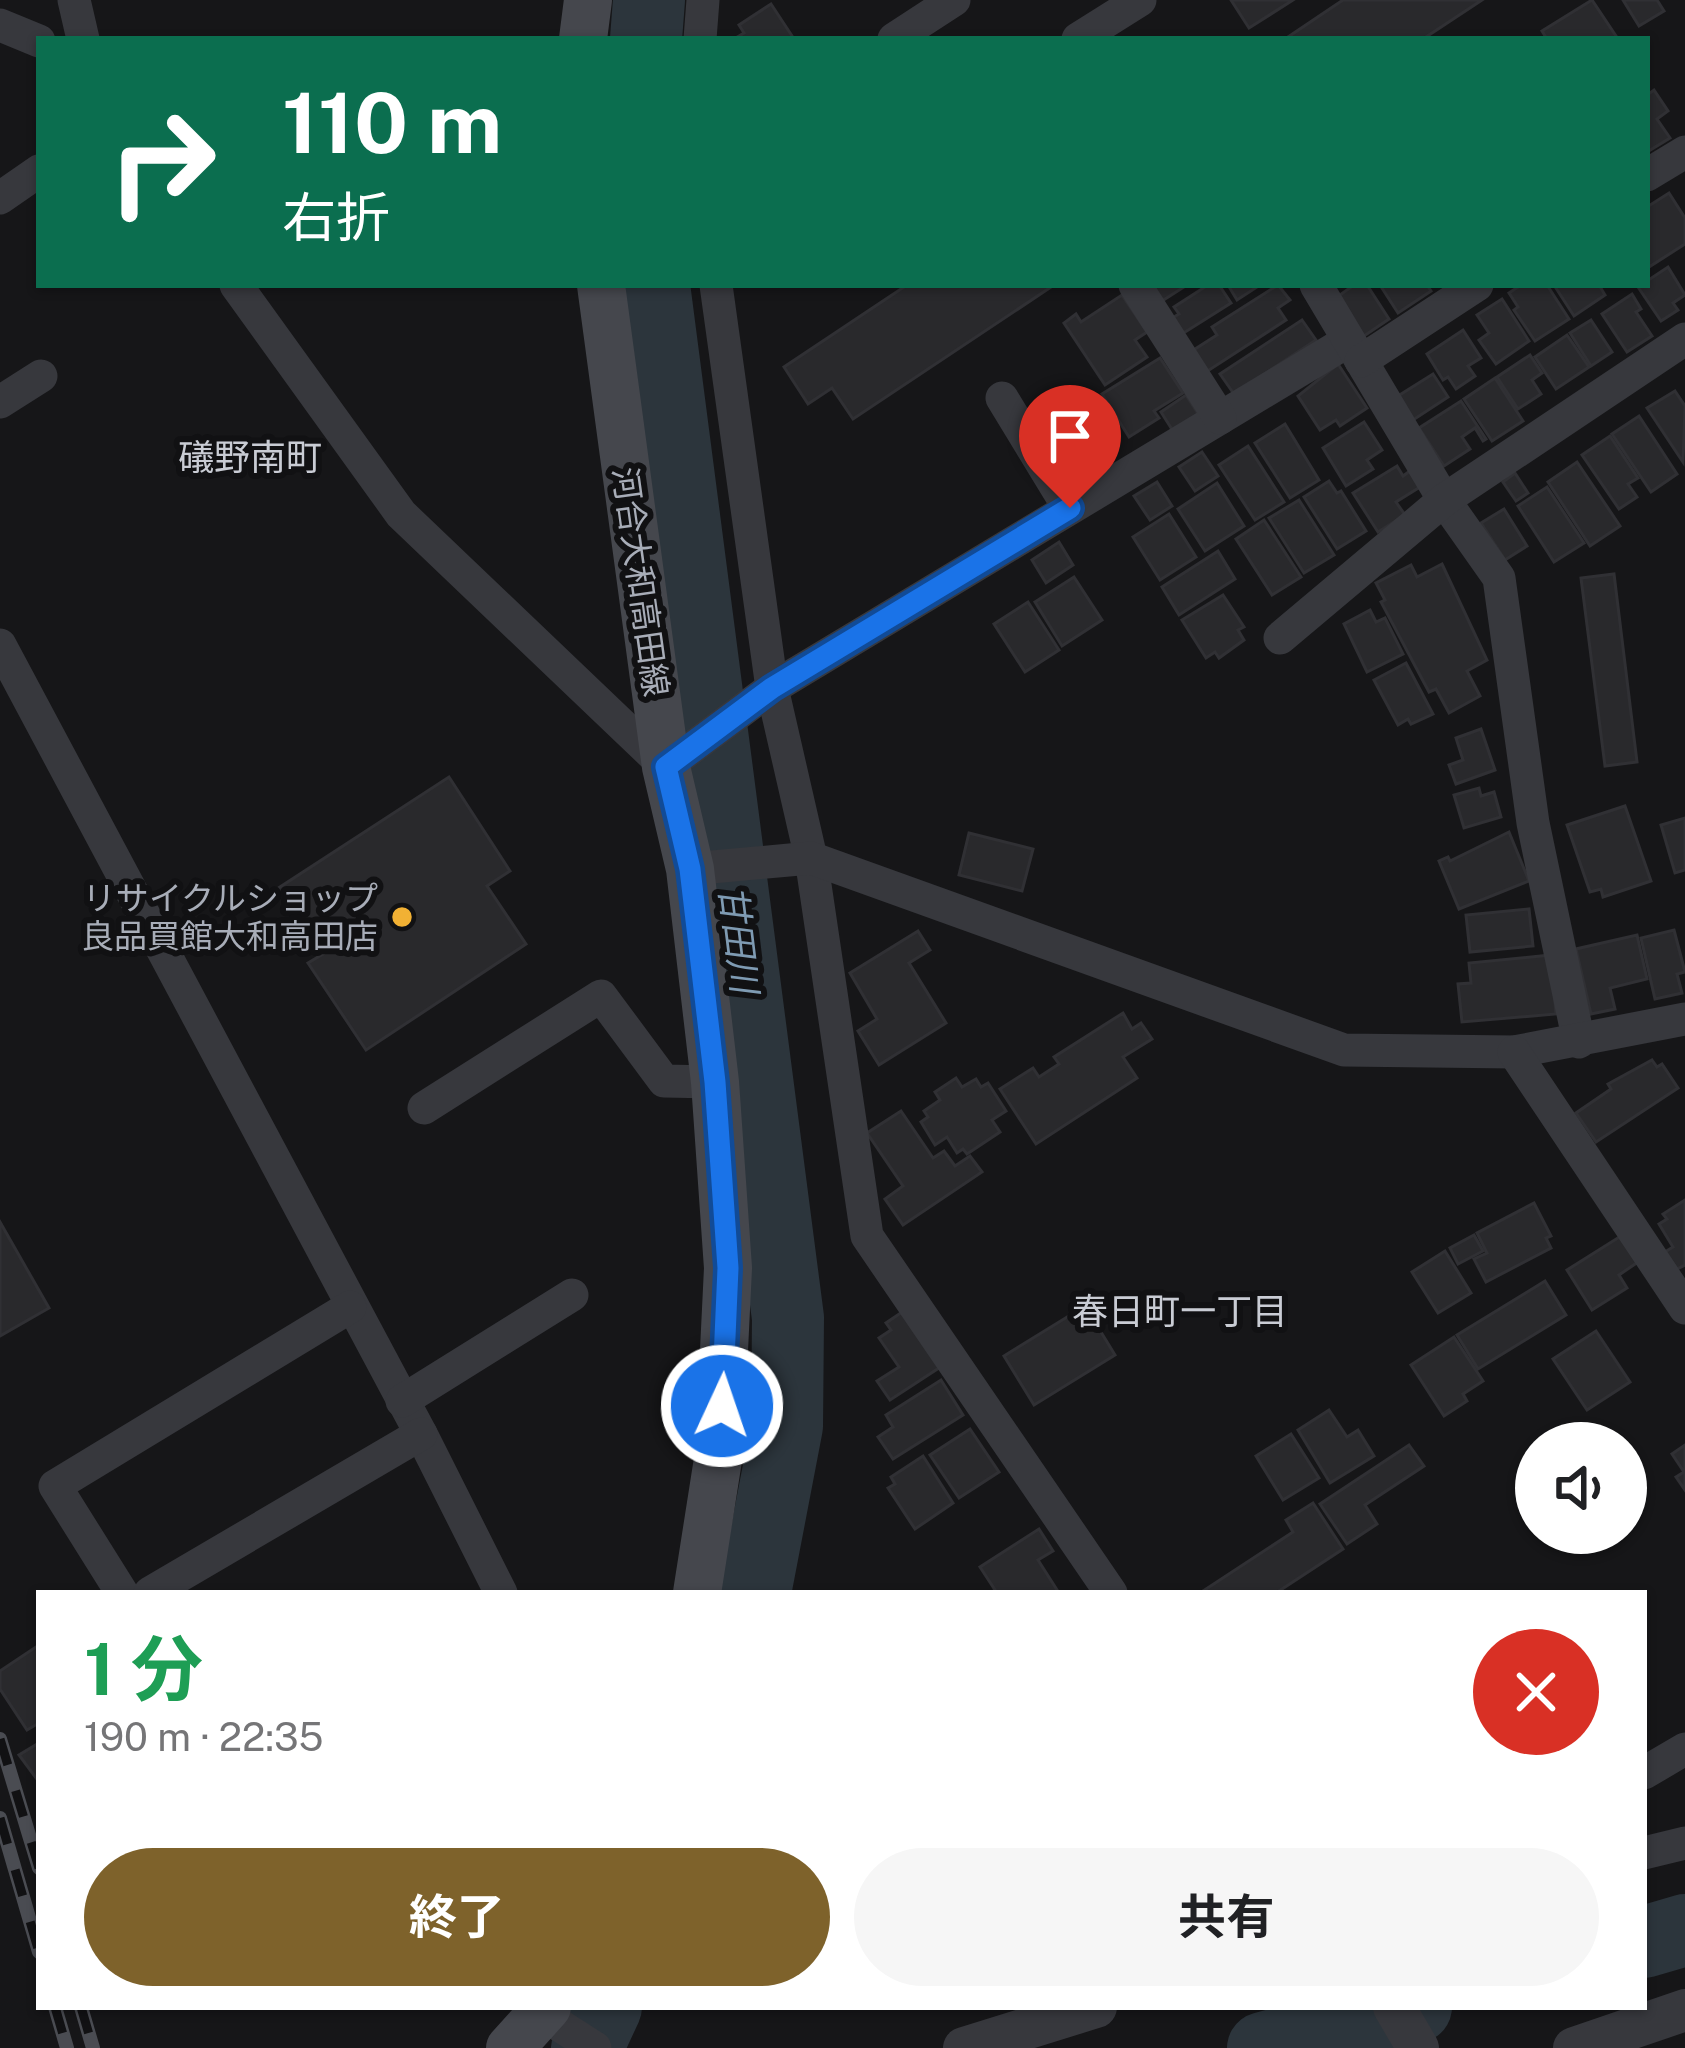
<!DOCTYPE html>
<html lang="ja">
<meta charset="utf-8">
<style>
body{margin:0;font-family:"Public Sans","Noto Sans JP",sans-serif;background:#f6f6f6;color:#202124;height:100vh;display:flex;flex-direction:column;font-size:45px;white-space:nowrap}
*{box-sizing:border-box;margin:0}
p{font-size:39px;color:#757577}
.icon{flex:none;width:66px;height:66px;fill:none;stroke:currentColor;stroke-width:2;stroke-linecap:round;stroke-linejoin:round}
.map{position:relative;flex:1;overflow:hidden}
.side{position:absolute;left:36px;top:1590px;width:1611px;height:420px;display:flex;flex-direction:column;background:#fff;border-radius:0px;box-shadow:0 3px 9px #0004}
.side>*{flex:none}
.guide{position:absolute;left:36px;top:36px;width:1614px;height:252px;border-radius:0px;box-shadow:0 3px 9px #0004;background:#0b6e4f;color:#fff;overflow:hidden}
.fabs{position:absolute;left:1515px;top:1422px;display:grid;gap:24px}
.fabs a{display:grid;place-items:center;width:132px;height:132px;border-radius:50%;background:#fff;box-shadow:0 3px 9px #0004;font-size:60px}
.pin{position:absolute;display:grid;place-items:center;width:102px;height:102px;color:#fff;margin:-123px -51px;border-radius:50% 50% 50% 0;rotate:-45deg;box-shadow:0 0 12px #0007}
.pin .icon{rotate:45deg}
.me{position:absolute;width:132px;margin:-66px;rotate:3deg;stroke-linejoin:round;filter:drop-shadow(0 0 9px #0008)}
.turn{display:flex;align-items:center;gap:42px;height:252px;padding:0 48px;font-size:54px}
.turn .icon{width:156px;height:156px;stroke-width:2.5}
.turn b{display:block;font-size:84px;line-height:102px}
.round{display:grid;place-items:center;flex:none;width:126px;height:126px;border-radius:63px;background:#f6f6f6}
.headline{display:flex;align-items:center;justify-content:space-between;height:204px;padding:0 48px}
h1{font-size:72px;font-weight:700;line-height:90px;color:#1e9e55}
.primary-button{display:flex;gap:24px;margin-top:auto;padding:24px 48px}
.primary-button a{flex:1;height:138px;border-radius:72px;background:#7e622b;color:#fff;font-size:48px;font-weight:700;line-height:138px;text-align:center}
.primary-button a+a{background:#f6f6f6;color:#202124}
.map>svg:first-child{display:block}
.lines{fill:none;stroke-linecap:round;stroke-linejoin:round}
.river{stroke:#2c353c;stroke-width:72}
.building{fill:#29292c;stroke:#303034;stroke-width:3}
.minor{stroke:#37383d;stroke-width:33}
.tertiary{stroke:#37383d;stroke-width:42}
.secondary{stroke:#45474d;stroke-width:48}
.rail-casing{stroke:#4a4c52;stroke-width:14}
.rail{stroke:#111113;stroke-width:9;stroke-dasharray:27;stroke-linecap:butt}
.route-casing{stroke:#114b97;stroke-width:30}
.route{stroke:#1a73e8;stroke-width:21}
.poi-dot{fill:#f2b134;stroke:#111113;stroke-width:4.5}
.labels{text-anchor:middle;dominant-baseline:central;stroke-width:12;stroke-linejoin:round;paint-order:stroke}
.street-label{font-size:33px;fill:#a8adb8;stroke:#111113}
.poi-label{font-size:33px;fill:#a8adb8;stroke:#111113;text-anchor:end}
.neighbourhood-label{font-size:36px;fill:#c9ccd4;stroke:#111113}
.water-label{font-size:36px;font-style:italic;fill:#7f9bb3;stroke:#111113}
</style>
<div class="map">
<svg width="1685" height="2048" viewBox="0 0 1685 2048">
<rect width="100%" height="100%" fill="#161618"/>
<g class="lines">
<g class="river">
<polyline points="646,39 649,0"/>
<polyline points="654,285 788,1318 787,1426 755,1593"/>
<polyline points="1644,1942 1685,1930"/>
<polyline points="587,2048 606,2007"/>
<polyline points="1263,2048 1416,2007"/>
</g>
</g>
<g class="building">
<polygon points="1231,0 1293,0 1249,28"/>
<polygon points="1343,0 1482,0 1423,39 1285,39"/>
<polygon points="1592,0 1618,39 1547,39 1542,31"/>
<polygon points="1623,0 1657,0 1664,11 1639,26"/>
<polygon points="771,4 794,39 734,39 744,33 739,25"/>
<polygon points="1654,90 1668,111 1657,119 1670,138 1647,152 1647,95"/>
<polygon points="1669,193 1685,218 1685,244 1649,267 1647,207"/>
<polygon points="1668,267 1685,295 1673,303 1678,310 1661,321 1638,287 1647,285 1647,281"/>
<polygon points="907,285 1054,285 853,419 832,388 808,404 784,367"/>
<polygon points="1151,285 1187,285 1162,301"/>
<polygon points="1208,285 1219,285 1231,303 1182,334 1172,318 1179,314 1174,307"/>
<polygon points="1228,285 1260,285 1237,300"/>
<polygon points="1278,285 1290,300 1278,308 1286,320 1206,372 1192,351 1217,335 1212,327"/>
<polygon points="1354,285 1367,285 1389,319 1364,336 1337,297"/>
<polygon points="1380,285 1427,285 1431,291 1398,313"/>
<polygon points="1521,285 1547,285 1569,319 1535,341 1514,310 1518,307 1509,293"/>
<polygon points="1554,285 1599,285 1605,295 1574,316"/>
<polygon points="1632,294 1641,309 1636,312 1652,336 1627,352 1602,314"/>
<polygon points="1122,295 1147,332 1135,340 1147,357 1105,385 1064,323 1076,314 1081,322"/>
<polygon points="1502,299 1529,341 1496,364 1479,340 1489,333 1477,315"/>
<polygon points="1302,320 1316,340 1234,394 1220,374"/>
<polygon points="1591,320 1612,352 1591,366 1570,333"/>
<polygon points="1463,330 1481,358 1468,366 1475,376 1456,389 1448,377 1443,380 1427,354"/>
<polygon points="1567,335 1589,367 1556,389 1535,357"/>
<polygon points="1530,355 1542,373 1532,380 1541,394 1518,409 1497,377"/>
<polygon points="1160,358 1183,393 1154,411 1159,418 1129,437 1102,394"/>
<polygon points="1338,364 1367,408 1340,426 1336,420 1320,430 1298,396"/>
<polygon points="1433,374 1448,397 1413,420 1398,396"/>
<polygon points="1495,378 1523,421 1492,441 1464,399"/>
<polygon points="1675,391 1685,406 1683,462 1647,408"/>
<polygon points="1186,395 1199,415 1173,431 1161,412"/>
<polygon points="1461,401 1486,439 1483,441 1475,428 1462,437 1470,449 1444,466 1419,428"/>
<polygon points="1639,416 1677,474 1651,492 1612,434"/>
<polygon points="1364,422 1382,450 1367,460 1373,469 1346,486 1323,448"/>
<polygon points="1285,424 1319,480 1290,498 1255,443"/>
<polygon points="1610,436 1638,478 1628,484 1637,497 1619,509 1582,455"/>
<polygon points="1248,446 1284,502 1255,520 1219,465"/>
<polygon points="1202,452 1218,476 1195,491 1179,467"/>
<polygon points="1577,462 1620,526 1590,546 1548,482"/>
<polygon points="1397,466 1403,476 1410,471 1420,487 1396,502 1405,515 1378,532 1353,493"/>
<polygon points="1515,473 1528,493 1516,501 1503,482"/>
<polygon points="1329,481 1337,493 1341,491 1366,531 1337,549 1304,497"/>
<polygon points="1157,482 1172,506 1150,520 1134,496"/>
<polygon points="1217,483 1244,526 1205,551 1178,509"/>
<polygon points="1547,487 1584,543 1554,562 1518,506"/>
<polygon points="1299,500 1334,555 1304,573 1269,518"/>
<polygon points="1504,509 1527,546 1505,560 1481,523"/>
<polygon points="1169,514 1196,557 1160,580 1133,537"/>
<polygon points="1264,520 1301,577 1272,595 1236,539"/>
<polygon points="1059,542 1073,565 1046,583 1032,560"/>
<polygon points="1218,551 1235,579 1179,615 1162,587"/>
<polygon points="1442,564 1487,660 1467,671 1480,696 1449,713 1436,689 1429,692 1381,602 1385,600 1376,583 1411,565 1417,577"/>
<polygon points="1614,574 1637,762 1605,766 1581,578"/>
<polygon points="1074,577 1102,620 1062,646 1035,602"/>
<polygon points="1223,595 1244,627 1238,630 1244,640 1219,658 1215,652 1206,658 1182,620"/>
<polygon points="1028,602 1059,650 1025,672 994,624"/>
<polygon points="1370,610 1376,622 1385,618 1403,654 1367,672 1344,624"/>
<polygon points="1406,663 1433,714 1411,724 1408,719 1398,725 1374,680"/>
<polygon points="1481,729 1495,770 1456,784 1449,765 1463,760 1456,738"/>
<polygon points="449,777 510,871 487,886 526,944 366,1050 308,963 323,954 277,889"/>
<polygon points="1479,788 1481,796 1494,792 1501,817 1464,828 1454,795"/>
<polygon points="1625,806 1651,881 1603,897 1601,889 1590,892 1567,825"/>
<polygon points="1685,818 1685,870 1675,873 1661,825"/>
<polygon points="1509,832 1529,881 1459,909 1439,861 1448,857 1450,861"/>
<polygon points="969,833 1033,849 1022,891 959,875"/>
<polygon points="1529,909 1533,946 1470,952 1466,915"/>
<polygon points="1674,930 1685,972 1677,974 1682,993 1655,999 1641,938"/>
<polygon points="918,931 930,950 909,963 946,1023 879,1065 858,1031 877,1019 850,973"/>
<polygon points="1637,935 1647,979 1610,988 1615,1009 1591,1014 1576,949"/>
<polygon points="1551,955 1556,1014 1462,1022 1458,984 1471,983 1469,963"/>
<polygon points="1123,1013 1132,1029 1141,1023 1152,1039 1123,1057 1137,1078 1036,1144 1000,1089 1033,1068 1039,1077 1059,1064 1054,1057"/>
<polygon points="1652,1060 1657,1067 1662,1064 1678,1088 1596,1142 1576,1113 1611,1089 1608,1084"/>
<polygon points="956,1078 962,1087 976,1079 981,1087 988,1083 1006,1111 992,1120 1000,1132 967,1154 963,1149 957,1153 947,1137 935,1145 921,1122 928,1117 924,1111 940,1100 935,1092"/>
<polygon points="901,1111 933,1158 944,1151 955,1166 970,1156 982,1172 903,1225 885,1199 903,1186 867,1133"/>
<polygon points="1685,1200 1685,1265 1677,1269 1665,1252 1673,1247 1659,1224 1667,1219 1663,1214"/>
<polygon points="1534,1203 1551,1236 1546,1238 1551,1248 1486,1282 1474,1259 1487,1253 1477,1233"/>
<polygon points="0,1222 49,1308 0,1336"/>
<polygon points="1474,1235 1483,1251 1458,1264 1450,1248"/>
<polygon points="1621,1236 1638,1262 1619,1275 1627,1288 1592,1310 1567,1270"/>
<polygon points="1445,1251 1471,1293 1438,1313 1412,1272"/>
<polygon points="1545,1281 1566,1315 1478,1369 1457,1335"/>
<polygon points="1085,1306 1115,1355 1034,1405 1004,1356"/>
<polygon points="908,1308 945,1364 890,1400 877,1381 899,1367 879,1338 891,1330 886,1323"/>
<polygon points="1596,1331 1630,1382 1587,1410 1553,1359"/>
<polygon points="1454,1337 1483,1381 1463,1394 1467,1401 1444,1416 1411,1365"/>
<polygon points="941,1380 963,1415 893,1459 878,1437 893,1427 886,1415"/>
<polygon points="1329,1410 1347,1437 1358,1430 1374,1456 1330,1483 1298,1430"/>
<polygon points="970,1429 999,1472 959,1498 930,1455"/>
<polygon points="1291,1434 1319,1478 1283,1500 1256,1456"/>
<polygon points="1409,1445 1424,1466 1365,1505 1377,1524 1347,1544 1320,1504"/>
<polygon points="1685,1445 1685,1490 1676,1477 1684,1472 1672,1454"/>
<polygon points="923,1456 953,1503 915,1529 888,1488 895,1484 891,1477"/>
<polygon points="1313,1503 1343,1549 1276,1593 1200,1593 1293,1532 1286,1520"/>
<polygon points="1039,1529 1053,1551 1038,1560 1059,1593 991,1593 995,1590 980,1567"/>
<polygon points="39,1645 39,1723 27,1730 0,1689 0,1671"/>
<polygon points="39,1743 39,1782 19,1755"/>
</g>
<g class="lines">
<g class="minor">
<polyline points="74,0 83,39"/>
<polyline points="0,25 39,41"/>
<polyline points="700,39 703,0"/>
<polyline points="894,39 954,0"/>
<polyline points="1078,39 1140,0"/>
<polyline points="1647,175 1685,152"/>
<polyline points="0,198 39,171"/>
<polyline points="236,285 401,514 666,767 772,688 1348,341"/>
<polyline points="716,285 772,688 811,858 867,1236 1111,1593"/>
<polyline points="1135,285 1220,418"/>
<polyline points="1316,285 1444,500 1499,578 1533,823 1579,1042"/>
<polyline points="1361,361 1477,285"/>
<polyline points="1002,398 1069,508"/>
<polyline points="0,402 41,376"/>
<polyline points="1280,638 1444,500 1685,339"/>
<polyline points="0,645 421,1434 501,1593"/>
<polyline points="690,869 811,858 1344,1050 1514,1052 1685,1019"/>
<polyline points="1514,1052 1685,1308"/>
<polyline points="424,1108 601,996 664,1081 715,1082"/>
<polyline points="402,1401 572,1295"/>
<polyline points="122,1593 55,1486 350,1307"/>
<polyline points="150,1593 421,1434"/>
<polyline points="1644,1773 1685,1749"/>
<polyline points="1644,1853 1685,1843"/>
<polyline points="542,2014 595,2048"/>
</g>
<g class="tertiary">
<polyline points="1394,2007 1418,2048"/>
<polyline points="964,2048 1096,2007"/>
<polyline points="1574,2048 1685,2010"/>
</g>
<g class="secondary">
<polyline points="583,39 588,0"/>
<polyline points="601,285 666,767 690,869 715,1082 728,1268 719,1453 697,1593"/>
<polyline points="510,2048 547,2007"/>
</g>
<defs>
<g id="rail">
<polyline points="0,1739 39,1868"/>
<polyline points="0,1818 39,1952"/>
<polyline points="55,2007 67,2048"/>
<polyline points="81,2007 93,2048"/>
</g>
</defs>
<use href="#rail" class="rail-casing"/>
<use href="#rail" class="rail"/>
</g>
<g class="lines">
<defs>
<polyline id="route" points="722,1406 728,1268 715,1082 690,869 666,767 772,688 1070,508"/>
</defs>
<use href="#route" class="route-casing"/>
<use href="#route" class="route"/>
</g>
<circle class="poi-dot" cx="402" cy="917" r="12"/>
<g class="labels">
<g class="street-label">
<text transform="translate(641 582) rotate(82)">河合大和高田線</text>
</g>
<g class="poi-label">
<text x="378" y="898">リサイクルショップ<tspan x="378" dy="38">良品買館大和高田店</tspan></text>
</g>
<g class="neighbourhood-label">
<text x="250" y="457">礒野南町</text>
<text x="1180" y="1311">春日町一丁目</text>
</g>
<g class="water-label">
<text transform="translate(739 939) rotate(83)">甘田川</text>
</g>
</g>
</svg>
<div class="fabs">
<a><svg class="icon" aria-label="sound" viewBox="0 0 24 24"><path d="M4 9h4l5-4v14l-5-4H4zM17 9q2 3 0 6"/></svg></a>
</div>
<div class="pin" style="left:1070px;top:508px;background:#d93025"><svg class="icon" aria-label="arrive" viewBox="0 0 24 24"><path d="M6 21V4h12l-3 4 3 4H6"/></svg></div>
<svg class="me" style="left:722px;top:1406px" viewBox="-20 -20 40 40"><circle r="17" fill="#1a73e8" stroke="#fff" stroke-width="3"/><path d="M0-11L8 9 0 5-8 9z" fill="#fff"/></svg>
<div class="guide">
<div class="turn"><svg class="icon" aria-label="right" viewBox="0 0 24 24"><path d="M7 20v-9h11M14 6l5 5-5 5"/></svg><div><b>110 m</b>右折</div></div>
</div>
<section class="side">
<div class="headline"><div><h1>1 分</h1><p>190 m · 22:35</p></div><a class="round" style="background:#d93025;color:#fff"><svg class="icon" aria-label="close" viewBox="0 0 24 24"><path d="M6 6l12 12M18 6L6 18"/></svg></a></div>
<div class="primary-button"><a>終了</a><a>共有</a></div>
</section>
</div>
